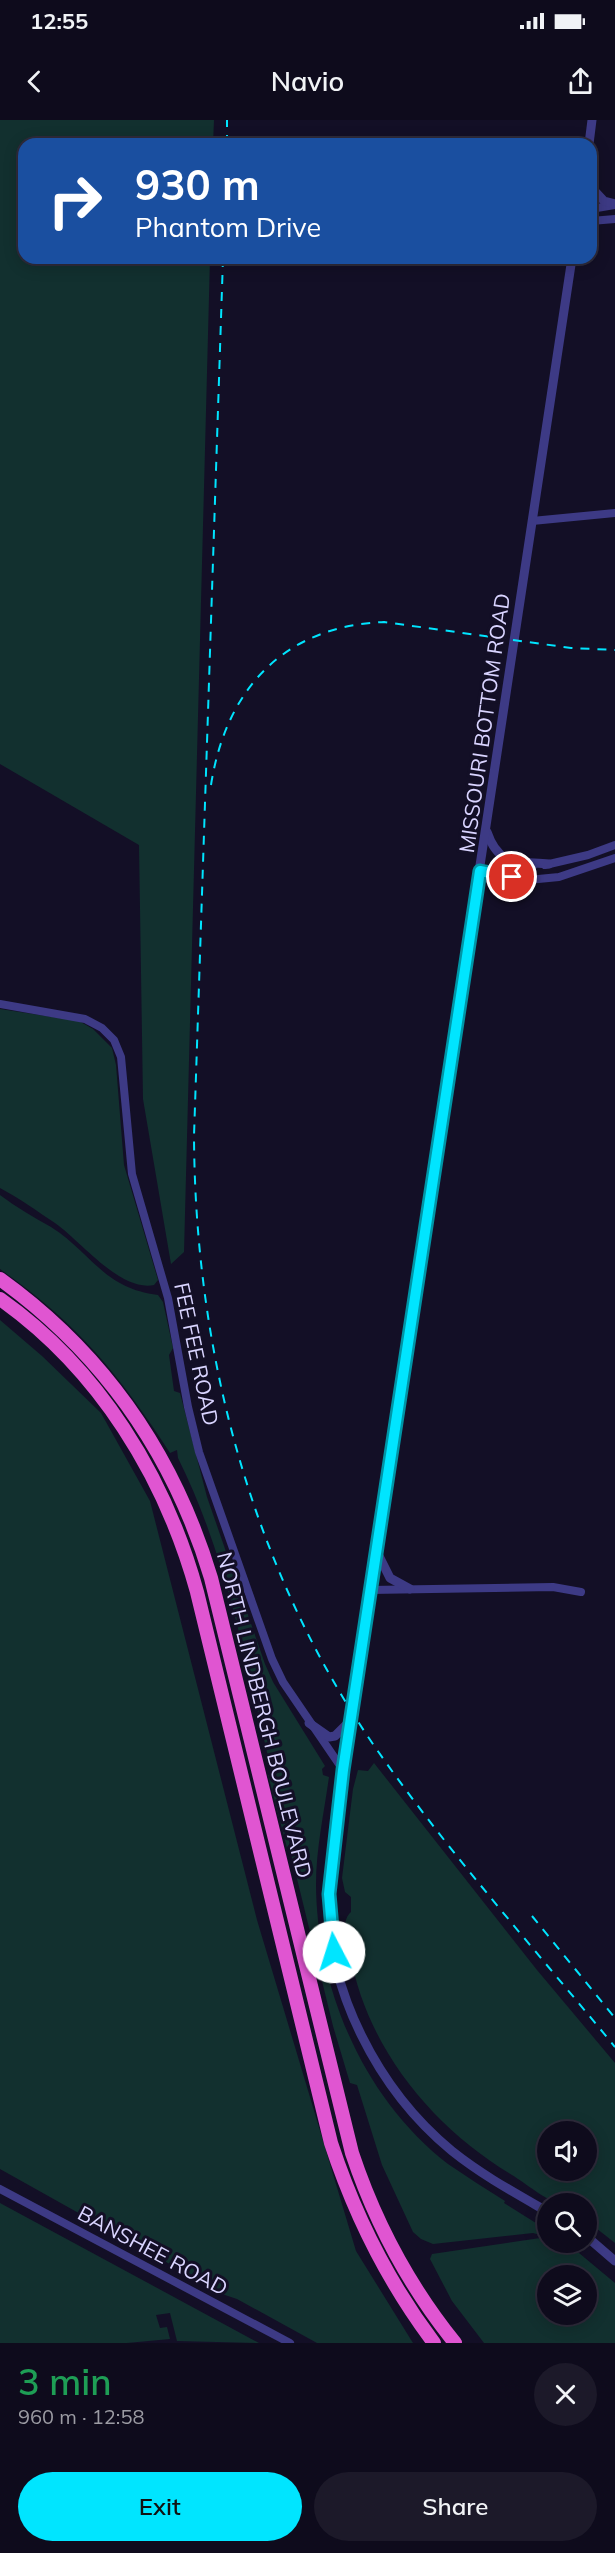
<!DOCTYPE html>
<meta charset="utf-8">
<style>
body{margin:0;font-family:Mulish,sans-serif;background:#1c1929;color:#f1f3f6;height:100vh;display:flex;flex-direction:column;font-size:22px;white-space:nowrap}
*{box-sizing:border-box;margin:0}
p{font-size:20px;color:#9b9ba3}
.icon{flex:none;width:33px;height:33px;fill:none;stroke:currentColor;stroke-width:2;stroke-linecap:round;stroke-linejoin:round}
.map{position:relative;height:2223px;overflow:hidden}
.details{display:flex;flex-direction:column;background:#0e0b1c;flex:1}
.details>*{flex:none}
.top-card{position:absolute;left:18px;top:18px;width:579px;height:126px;border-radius:18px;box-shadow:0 3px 15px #0003,0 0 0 2px #2e2b3b;background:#1a4fa0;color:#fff;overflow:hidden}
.buttons{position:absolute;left:537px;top:2001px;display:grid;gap:12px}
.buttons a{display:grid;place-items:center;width:60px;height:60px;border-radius:50%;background:#0e0b1c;box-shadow:0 3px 15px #0003,0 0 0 2px #2e2b3b;font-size:30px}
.pin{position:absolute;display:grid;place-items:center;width:51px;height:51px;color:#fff;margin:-26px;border:3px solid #fff;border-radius:50%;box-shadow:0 2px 6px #0007}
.me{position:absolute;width:66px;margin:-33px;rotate:355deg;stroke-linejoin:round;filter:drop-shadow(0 0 4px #0008)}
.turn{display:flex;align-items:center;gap:21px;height:126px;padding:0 18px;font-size:27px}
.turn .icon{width:78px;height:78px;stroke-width:2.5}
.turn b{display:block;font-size:42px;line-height:51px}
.round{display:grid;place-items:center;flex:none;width:63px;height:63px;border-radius:32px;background:#1c1929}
.summary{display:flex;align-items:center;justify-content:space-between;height:102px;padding:0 18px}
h1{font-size:36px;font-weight:600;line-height:45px;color:#1e9e55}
.cta{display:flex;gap:12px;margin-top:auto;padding:12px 18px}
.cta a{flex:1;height:69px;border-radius:36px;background:#00e5ff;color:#111;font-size:24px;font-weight:600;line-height:69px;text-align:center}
.cta a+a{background:#1c1929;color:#f1f3f6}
.status{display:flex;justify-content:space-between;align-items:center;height:42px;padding:0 30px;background:#0e0b1c;direction:ltr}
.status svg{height:16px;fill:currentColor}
header{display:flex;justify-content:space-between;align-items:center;height:78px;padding:0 18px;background:#0e0b1c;font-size:27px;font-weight:600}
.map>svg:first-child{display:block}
.green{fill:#12302f;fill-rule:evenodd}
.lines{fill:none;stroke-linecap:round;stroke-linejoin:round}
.minor{stroke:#3d3a85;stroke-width:8}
.tertiary{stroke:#3d3a85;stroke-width:9}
.trunk{stroke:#e055d1;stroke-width:14}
.rail{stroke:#00e5ff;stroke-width:2;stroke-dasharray:9 8;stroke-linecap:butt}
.route-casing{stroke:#0095a6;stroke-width:15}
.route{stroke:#00e5ff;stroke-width:10}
.labels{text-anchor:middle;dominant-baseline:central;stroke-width:6;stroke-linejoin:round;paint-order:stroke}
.street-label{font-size:21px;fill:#d9d4ff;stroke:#130f26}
</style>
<div class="status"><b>12:55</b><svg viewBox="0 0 49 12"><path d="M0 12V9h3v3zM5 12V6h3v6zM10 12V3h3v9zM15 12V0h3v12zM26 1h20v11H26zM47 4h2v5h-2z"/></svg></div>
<header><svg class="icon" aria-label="back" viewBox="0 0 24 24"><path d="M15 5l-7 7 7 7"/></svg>Navio<svg class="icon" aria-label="share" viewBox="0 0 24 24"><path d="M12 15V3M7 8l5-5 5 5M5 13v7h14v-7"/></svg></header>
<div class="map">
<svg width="615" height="2223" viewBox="0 0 615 2223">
<rect width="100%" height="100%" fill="#130f26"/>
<g class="green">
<polygon points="0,0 214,0 213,24 24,24 24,138 210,138 184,1132 171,1144 143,979 139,725 0,644"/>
<path d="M0,889L79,901L93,909L112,928L116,945L124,1045L158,1160L154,1165C120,1172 81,1121 55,1103C37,1091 19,1078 0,1068Z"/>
<path d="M0,1075C16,1087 33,1097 51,1107C93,1134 103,1168 158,1175L163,1182L173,1228L169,1235L174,1271L180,1273L207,1377L265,1544L273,1562L325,1646L322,1649L323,1655L329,1657C324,1693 316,1729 316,1765C317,1870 364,1979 448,2044C467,2057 486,2069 505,2081L504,2083L547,2110L548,2122L567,2123L615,2163V2223H484L452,2181L430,2139L432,2134L547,2117L533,2113L433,2124L421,2119L413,2112L382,2045L357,1965L350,1963L333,1906L290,1730L292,1719L287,1728L268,1655L272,1654C247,1548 227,1436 178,1338L177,1330L170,1333C119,1254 78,1204 0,1149ZM548,2156H586V2194H548Z"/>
<polygon points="0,1200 42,1236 101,1293 150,1381 257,1800 356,2131 413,2223 317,2223 237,2179 225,2175 0,2049"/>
<path d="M374,1643L537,1850L615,1943V2123L587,2101L586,2084C578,2084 567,2086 559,2084C546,2080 525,2063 512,2055C432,2007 367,1928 350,1834C347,1820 340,1802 351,1792V1777L345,1772L342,1758L353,1669L358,1650L368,1651ZM548,2012H586V2050H548Z"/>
<polygon points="0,2083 259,2223 177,2221 170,2193 156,2195 160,2208 167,2207 170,2219 127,2223 0,2223"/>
</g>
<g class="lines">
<g class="minor">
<polyline points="591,89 615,85"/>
<polyline points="591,101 615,99"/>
<polyline points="532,401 615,393"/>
<polyline points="545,745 588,735 615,725"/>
<polyline points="491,750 533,746"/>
<polyline points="480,751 528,760 559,757 615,738"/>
<polyline points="0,884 85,899 102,908 114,920 121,937 132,1054 168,1178 188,1287 199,1332 272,1539 283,1562 343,1650"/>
<polyline points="370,1470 553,1467 581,1472"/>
<polyline points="0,2069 290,2223"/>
</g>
<g class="tertiary">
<polyline points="589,24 592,0"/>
<polyline points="591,67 604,81 615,84"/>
<path d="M487,712C499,747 517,741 549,744"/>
<polyline points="377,1432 390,1458 410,1469"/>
<polyline points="309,1603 329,1617 335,1616 350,1601"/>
<path d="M548,2092C515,2073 482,2055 452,2031C379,1971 324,1868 329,1772C331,1732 338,1691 343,1650L572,138"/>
<polyline points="586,2116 615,2141"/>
</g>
<g class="trunk">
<path d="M0,1159C104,1234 174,1335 211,1458L352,2033C375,2102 409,2166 455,2223"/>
<path d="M0,1179C99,1249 165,1356 197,1472L331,2023C355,2096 388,2162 434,2223"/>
</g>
<g class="rail">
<polyline points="227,24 227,0"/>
<path d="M223,138L194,1016C195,1232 251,1448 375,1627C448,1732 534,1828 615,1927"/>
<path d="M211,665C226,569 284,506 384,502L571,528L615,530"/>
<polyline points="532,1796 615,1898"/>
</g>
</g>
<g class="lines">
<defs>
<polyline id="route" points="334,1832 329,1774 343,1650 480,751 512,757"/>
</defs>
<use href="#route" class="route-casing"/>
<use href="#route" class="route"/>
</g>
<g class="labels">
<g class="street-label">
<text transform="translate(484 603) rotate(-82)">MISSOURI BOTTOM ROAD</text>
<text transform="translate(197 1234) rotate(78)">FEE FEE ROAD</text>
<text transform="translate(265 1595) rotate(76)">NORTH LINDBERGH BOULEVARD</text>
<text transform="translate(153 2130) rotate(28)">BANSHEE ROAD</text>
</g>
</g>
</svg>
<div class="buttons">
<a><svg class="icon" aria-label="sound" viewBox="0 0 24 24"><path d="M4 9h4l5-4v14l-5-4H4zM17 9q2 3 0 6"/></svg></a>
<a><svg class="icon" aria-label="search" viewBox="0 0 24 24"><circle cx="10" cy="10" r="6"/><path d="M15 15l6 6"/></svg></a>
<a><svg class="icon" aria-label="layers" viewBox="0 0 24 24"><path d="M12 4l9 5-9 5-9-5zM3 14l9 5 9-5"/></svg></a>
</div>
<div class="pin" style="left:512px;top:757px;background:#d93025"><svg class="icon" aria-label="arrive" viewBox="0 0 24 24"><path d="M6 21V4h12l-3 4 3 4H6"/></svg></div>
<svg class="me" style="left:334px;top:1832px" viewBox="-20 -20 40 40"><circle r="19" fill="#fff"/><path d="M0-13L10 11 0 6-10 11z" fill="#00e5ff"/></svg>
<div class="top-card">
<div class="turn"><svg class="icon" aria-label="right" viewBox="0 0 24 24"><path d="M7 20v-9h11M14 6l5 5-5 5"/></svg><div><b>930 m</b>Phantom Drive</div></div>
</div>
</div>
<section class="details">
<div class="summary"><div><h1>3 min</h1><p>960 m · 12:58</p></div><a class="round"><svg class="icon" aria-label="close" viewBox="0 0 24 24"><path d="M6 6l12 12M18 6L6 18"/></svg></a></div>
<div class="cta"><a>Exit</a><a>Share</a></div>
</section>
